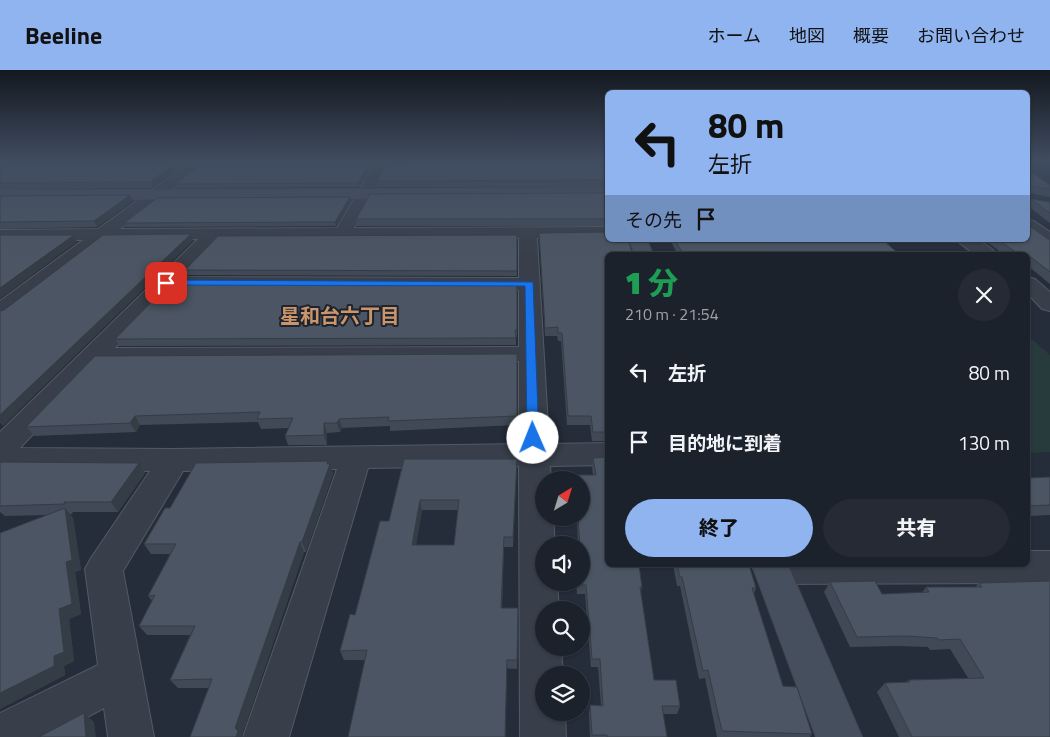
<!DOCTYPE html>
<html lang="ja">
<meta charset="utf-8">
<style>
body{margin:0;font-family:"Titillium Web","Noto Sans JP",sans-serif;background:#252a34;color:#f1f3f6;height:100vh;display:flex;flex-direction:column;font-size:19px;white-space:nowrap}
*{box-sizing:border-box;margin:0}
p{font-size:16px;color:#a0a4a9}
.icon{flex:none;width:28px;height:28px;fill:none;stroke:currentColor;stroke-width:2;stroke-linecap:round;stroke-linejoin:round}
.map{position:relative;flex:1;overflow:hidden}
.side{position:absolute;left:605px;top:182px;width:425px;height:315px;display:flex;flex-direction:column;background:#1c222c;border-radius:8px;box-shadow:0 1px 4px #0004,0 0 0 1px #3a3f48}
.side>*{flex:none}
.banner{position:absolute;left:605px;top:20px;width:425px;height:152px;border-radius:8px;box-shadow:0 1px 4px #0004,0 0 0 1px #3a3f48;background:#8fb4ef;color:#111;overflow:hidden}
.needle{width:32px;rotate:38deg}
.tools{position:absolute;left:535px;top:401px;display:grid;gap:10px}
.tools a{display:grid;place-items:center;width:55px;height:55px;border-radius:50%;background:#1c222c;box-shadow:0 1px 4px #0004,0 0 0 1px #3a3f48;font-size:25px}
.pin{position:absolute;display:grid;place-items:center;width:42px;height:42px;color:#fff;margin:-21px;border-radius:10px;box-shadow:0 2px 8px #0006}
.me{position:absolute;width:55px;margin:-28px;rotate:359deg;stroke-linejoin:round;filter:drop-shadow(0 0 4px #0008)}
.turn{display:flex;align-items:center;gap:18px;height:105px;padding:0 20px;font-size:22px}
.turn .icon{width:65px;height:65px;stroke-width:2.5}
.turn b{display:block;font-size:35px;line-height:42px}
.then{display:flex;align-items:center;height:48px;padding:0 20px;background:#0003;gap:10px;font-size:19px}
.round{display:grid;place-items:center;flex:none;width:52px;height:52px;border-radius:26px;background:#252a34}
.head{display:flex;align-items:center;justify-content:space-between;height:85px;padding:0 20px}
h1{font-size:30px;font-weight:800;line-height:38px;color:#1e9e55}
.primary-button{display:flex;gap:10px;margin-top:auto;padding:10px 20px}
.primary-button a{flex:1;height:58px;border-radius:30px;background:#8fb4ef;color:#111;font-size:20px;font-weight:800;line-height:58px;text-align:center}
.primary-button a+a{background:#252a34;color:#f1f3f6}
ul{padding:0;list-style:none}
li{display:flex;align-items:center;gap:15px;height:70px;padding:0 20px}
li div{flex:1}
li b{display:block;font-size:19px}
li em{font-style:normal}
header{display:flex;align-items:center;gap:30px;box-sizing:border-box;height:70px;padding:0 25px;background:#8fb4ef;color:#111}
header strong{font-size:24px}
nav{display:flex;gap:28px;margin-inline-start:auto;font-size:18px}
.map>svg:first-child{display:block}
.green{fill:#273a3c}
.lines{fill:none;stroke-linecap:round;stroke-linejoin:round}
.street-casing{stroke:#535a65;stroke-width:2}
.secondary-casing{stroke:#414853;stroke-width:2}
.street{fill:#383f4a;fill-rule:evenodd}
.secondary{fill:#464f5d;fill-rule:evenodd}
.wall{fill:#404955;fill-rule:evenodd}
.shaded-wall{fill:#343c45}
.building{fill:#4b5563;stroke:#343c45;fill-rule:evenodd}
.route{fill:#1a73e8;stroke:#114b97}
.labels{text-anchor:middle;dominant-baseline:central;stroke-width:4;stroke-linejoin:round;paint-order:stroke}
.neighbourhood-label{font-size:20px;font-weight:bold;fill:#cb9469;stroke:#1d242f}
</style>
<header>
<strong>Beeline</strong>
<nav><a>ホーム</a><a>地図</a><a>概要</a><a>お問い合わせ</a></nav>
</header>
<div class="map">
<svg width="1050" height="667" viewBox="0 0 1050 667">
<rect width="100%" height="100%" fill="#252d3a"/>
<polygon class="green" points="1028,266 1050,285 1050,382 1028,383"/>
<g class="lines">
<defs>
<g id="street">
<path d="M0,91H428L430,94L428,97L423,98H386L354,158L608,157V167L537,168L549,374L608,373V395L550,396L551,410H544V448H553L555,475H544V512H557L559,540H544V578H561L563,605H544V642H565L566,667H520L519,396L368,398L289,667H243L337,399L183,401L123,501L154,667H108L104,638L50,667H0V643L98,595L85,499L91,488L150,401L0,400V362L198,169L106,170L8,246L0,248V231L83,170H0V160L98,159L181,99H0ZM372,98L337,158L120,159L199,99ZM519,168V208L183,207L219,169ZM171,219L519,220V277L115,278ZM519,291V374L174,379L20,378L100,293Z"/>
<polygon points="1028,150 1034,151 1050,162 1050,175 1044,174 1028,163"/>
<path d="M956,170C972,170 987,170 997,185H975Z"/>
<polygon points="1028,207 1035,209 1050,222 1050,241 1042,239 1028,224"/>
<polygon points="1028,481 1050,481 1050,513 771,514 758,509 753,498 754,495 1028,495"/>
</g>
<g id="secondary">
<polygon points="608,118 608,128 0,130 0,120"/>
<polygon points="629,170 647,170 653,185 635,185"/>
<polygon points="752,495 788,495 862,667 816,667"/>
</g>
</defs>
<use href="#street" class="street-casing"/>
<use href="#secondary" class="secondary-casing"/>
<use href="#street" class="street"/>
<use href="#secondary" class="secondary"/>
</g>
<g class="wall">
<polygon points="608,92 608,117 378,117 377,111"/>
<polygon points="0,95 175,101 152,118 0,119"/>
<polygon points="368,96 369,100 359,117 177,118 175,114"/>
<polygon points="1028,100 1050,115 1050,127 1030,123 1030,129 1050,132 1050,153 1028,136"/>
<polygon points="608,123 608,156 357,156 356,149"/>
<polygon points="0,126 133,131 97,157 0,159"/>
<polygon points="351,131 336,156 126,157 124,153"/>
<polygon points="1031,157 1048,169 1050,169 1050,214 1028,196 1028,185 1005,185 984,170 1028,170"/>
<polygon points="539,163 608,170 630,170 629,175 632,182 632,185 608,185 608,371 592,371 590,355 567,355 561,271 558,271 557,266 545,266"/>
<polygon points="517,165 517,206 187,205 185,200"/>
<polygon points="670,170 883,170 900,185 678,185"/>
<polygon points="517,215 517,267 516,267 516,275 119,276 115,269"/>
<polygon points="517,284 517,355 390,361 390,356 342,358 340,362 327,363 327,375 288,375 285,366 289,358 261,359 258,352 140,355 136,362 34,366 26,357"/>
<polygon points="593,388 642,517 641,522 654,610 680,636 677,644 663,644 667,667 590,667 589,643 590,635 601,635 598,597 591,597 585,524 577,524 576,512 581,512 581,475 578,475 577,448 581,448 581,410 559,410 559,405 593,405 592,397"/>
<path d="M404,389H517L513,477H504L502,538H518L517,599L365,590H344L340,581L355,545L389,451ZM422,440H458L454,475H416Z"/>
<polygon points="328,391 333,404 306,482 304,482 242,665 243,667 190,667 209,618 178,618 170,610 190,565 147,565 139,556 152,531 148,526 170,484 151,484 144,474 170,438"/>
<polygon points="0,392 139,393 145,403 118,442 72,442 73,444 70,444 73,448 81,500 75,502 81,544 69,549 74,591 64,596 65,605 0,639 0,463 47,445 5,446 0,442"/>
<polygon points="1050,407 1050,445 1028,446 1028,408"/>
<polygon points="673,495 749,495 756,518 754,524 783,616 812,664 810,667 717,667 705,608 699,609 680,516 677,516"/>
<polygon points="1050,509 1050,667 899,667 877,622 885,613 906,612 909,610 968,608 950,579 930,580 928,577 898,576 850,577 824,522 830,512 882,524 922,523 926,517 975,517 979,513 1048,511"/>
</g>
<g class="shaded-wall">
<polygon points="173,95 175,101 152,118 150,112"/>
<polygon points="368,96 369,100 359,117 358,113"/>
<polygon points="130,125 133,131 97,157 94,151"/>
<polygon points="350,127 351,131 336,156 335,152"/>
<polygon points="191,164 193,171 3,356 0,353 0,345"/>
<polygon points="74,165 77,172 0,229 0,218"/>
<polygon points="135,346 140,355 136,362 130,353"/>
<polygon points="339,349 342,358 340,362 337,353"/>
<polygon points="324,353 327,363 327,375 324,365"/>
<polygon points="517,389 517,399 513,477 513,467"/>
<polygon points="328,391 330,396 330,394 333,404 306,482 302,472"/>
<polygon points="139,393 145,403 118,442 111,432"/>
<polygon points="420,430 422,440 414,485 412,475"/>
<polygon points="65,438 73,448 81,500 75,502 81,544 69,549 74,591 64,596 65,605 0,639 0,623 54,586 59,539 66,492"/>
<polygon points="504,467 504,477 501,548 501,538"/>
<polygon points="300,472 304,482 242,665 243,667 236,667 235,658"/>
<polygon points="507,590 506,667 505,667"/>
<polygon points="84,643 94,652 96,667 86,667"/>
</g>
<g class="building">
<polygon points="608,92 608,110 377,111 386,94"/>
<polygon points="0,95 173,95 150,112 0,113"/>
<polygon points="198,96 368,96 358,113 175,114"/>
<polygon points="1028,100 1050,115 1050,119 1030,116 1030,129 1050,132 1050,143 1028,127"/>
<polygon points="608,123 608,149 356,149 370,124"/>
<polygon points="130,125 94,151 0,152 0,126"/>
<polygon points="350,127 335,152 124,153 157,128"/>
<polygon points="1028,151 1030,152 1031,157 1048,169 1050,169 1050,202 1028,185 1020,185 998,170 1028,170"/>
<polygon points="608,162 608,170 628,170 632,182 629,182 629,185 608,185 608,362 593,362 591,346 568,346 562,263 558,263 558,257 545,258 539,163"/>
<polygon points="191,164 0,345 0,241 4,240 103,165"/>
<polygon points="0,165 74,165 0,218"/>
<polygon points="517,165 517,201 185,200 218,166"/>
<polygon points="675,170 883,170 900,185 683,184"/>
<polygon points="169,214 517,215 517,260 515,260 516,268 115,269"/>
<polygon points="517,284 517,346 388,351 389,347 339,349 337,353 324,353 324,365 285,366 293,348 257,349 260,342 135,346 130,353 26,357 95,286"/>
<polygon points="608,387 608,495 639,495 642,517 640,517 654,610 676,610 680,636 662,636 667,667 607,667 607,665 592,665 590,635 603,636 600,589 592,589 586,515 578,515 578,512 581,512 581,475 580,475 578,448 581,448 581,410 559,410 559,405 596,405 593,388"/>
<path d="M404,389H517L513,467H504L501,538H518L517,590H507L505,667H348L367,580L340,581L350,544L355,545L380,451H389ZM420,430H459L454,475H412Z"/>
<polygon points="328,391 327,394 330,394 302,472 300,472 235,658 238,661 236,667 190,667 212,609 170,610 195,556 139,556 155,525 148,526 176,474 144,474 165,438 170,438 196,393"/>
<polygon points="0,392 139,393 111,432 64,432 65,434 0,436"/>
<polygon points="1050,407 1050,435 1028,436 1028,408"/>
<polygon points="65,438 72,490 66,492 72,534 59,539 64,582 54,586 54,596 0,623 0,463"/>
<polygon points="677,495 749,495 756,518 752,518 783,616 797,617 812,664 722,661 708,600 703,601 682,507 680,507"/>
<polygon points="875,511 882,524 929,522 926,517 982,517 979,513 1050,511 1050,667 912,667 885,613 910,612 909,610 984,608 960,569 939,570 937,568 906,566 857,567 830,512"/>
<polygon points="84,643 86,667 39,667"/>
</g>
<linearGradient id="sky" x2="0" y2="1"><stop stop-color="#141920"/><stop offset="0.49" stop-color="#404c60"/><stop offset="1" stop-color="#404c60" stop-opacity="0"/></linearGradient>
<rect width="1050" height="185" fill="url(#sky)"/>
<polygon class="route" points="166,210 533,212 539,368 533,372 527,368 525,216 163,215 162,213"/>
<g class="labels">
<g class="neighbourhood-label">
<text x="340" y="245">星和台六丁目</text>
</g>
</g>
</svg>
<div class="tools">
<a><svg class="needle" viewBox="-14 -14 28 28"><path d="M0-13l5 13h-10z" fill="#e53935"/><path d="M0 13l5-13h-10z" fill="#a0a4a9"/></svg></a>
<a><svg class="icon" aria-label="sound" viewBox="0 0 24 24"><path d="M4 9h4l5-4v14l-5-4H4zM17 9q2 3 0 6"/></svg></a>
<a><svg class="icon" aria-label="search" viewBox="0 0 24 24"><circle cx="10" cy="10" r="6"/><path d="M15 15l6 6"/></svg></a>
<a><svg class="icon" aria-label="layers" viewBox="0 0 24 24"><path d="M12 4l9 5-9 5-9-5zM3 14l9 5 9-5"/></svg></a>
</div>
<div class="pin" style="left:166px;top:213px;background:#d93025"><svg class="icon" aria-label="arrive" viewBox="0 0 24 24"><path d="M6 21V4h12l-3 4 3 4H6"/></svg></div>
<svg class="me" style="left:533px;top:368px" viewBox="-20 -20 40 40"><circle r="19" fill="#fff"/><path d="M0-13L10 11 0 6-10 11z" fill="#1a73e8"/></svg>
<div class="banner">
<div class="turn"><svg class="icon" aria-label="left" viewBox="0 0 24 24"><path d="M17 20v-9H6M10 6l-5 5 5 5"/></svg><div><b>80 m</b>左折</div></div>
<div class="then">その先<svg class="icon" aria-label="arrive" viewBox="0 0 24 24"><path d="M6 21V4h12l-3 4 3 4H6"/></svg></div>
</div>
<section class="side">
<div class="head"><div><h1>1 分</h1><p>210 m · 21:54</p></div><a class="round"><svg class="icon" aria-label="close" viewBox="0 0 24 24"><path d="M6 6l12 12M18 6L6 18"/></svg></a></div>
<ul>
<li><svg class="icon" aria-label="left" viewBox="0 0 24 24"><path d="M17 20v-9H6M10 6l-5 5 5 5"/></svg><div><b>左折</b></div><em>80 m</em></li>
<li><svg class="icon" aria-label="arrive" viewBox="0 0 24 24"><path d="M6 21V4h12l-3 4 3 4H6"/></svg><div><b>目的地に到着</b></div><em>130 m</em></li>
</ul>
<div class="primary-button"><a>終了</a><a>共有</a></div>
</section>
</div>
